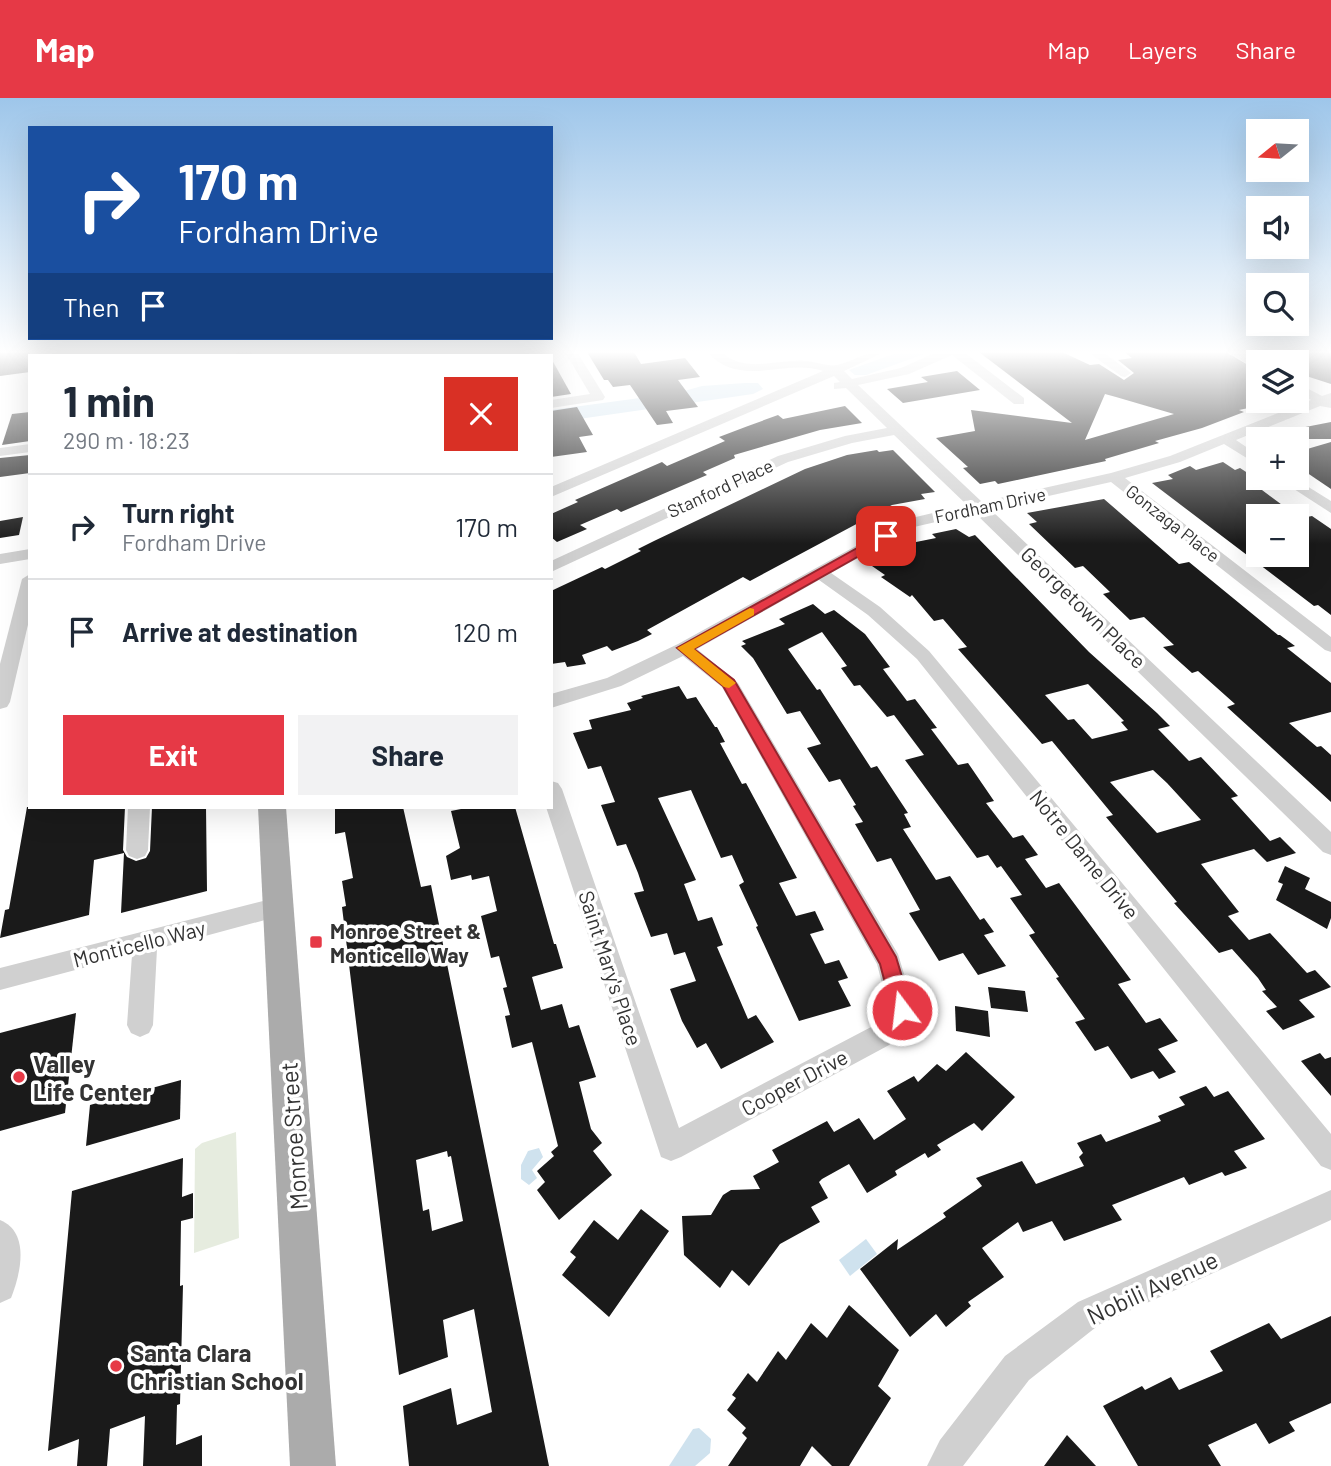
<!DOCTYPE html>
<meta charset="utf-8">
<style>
body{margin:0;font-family:Barlow,sans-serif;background:#f2f2f3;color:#1f2937;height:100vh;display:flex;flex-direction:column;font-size:26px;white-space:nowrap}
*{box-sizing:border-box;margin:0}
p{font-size:23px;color:#747a83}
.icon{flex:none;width:38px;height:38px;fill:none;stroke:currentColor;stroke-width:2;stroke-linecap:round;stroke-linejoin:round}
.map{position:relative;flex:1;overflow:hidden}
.side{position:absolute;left:28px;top:256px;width:525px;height:455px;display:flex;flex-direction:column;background:#fff;border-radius:0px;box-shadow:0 7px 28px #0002}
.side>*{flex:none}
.guide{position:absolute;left:28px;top:28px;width:525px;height:214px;border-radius:0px;box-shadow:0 7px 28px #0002;background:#1a4fa0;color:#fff;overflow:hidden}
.needle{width:46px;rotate:252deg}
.buttons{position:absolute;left:1246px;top:21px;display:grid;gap:14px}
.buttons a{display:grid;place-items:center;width:63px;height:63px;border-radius:0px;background:#fff;box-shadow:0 7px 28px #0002;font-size:35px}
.pin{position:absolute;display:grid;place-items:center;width:60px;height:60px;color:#fff;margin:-30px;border-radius:14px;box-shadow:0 4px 10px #0006}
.me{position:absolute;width:77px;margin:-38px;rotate:345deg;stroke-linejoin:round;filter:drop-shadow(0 0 5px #0008)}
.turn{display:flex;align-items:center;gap:24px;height:147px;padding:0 35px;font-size:32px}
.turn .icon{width:91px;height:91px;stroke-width:2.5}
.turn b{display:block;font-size:49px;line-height:60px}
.then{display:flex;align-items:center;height:66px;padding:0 35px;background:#0003;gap:14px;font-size:26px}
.round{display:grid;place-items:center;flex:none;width:74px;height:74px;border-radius:0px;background:#f2f2f3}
.overview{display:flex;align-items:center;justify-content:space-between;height:119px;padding:0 35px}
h1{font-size:42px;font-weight:700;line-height:52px}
.cta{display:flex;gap:14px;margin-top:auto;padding:14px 35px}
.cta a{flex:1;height:80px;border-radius:0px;background:#e63946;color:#fff;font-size:28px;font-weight:700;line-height:80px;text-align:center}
.cta a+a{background:#f2f2f3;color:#1f2937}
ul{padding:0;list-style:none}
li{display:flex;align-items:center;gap:21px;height:105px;padding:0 35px;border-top:2px solid #e0e1e3}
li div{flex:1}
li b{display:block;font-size:26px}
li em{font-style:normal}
header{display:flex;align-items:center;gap:42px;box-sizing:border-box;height:98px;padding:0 35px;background:#e63946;color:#fff}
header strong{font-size:33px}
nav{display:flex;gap:38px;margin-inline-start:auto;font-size:24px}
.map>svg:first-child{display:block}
.green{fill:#e6ecdf}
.water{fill:#cfe2ee}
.building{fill:#1a1a1a;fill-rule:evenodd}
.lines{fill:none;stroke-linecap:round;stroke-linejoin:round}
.minor{fill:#d0d0d0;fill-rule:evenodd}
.major{fill:#ababab;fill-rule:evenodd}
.route{fill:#e63946;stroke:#96252e;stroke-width:2}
.slow{fill:#f59e0b}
.poi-dot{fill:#e63946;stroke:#fff;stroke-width:2.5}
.labels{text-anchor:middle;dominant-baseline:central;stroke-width:7;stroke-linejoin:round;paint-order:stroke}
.far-street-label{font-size:18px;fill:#333;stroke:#fff}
.street-label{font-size:21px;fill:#333;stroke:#fff}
.poi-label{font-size:21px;font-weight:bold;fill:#333;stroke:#fff;text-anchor:start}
.near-poi-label{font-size:24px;font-weight:bold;fill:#333;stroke:#fff;text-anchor:start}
.near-street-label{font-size:24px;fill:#333;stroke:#fff}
</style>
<header>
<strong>Map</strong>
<nav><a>Map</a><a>Layers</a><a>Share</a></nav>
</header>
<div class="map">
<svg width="1331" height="1368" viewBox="0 0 1331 1368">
<rect width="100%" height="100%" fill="#fff"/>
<polygon class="green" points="236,1034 239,1140 194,1155 195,1051 202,1045"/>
<g class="water">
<polygon points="899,254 930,254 866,277 855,277 849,272"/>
<polygon points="745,285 758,285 763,291 753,296 551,325 551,312 677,295 702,288"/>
<polygon points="539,1050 543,1059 532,1072 537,1080 529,1087 521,1081 521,1067 528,1053"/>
<polygon points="866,1141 877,1156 850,1178 839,1162"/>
<polygon points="699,1330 711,1341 710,1355 695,1368 669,1368 693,1331"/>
</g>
<g class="building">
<polygon points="0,254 30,254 30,274 0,278"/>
<polygon points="587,254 634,254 641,266 685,260 700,279 678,282 698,309 666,313 673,325 657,327 630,287 613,289 608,282 604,282"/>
<path d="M979,254H1062L1090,267L1099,266L1124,282L1134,275L1118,262L1132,260L1124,254H1226L1258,273V308L1239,312L1244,314L1202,330L1155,343L1159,345L1105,361L1106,363L998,386L995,383L980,386L963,370L968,369L936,340L975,333L971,312L1072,325ZM1105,296L1116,299L1174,316L1085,342Z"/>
<polygon points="1251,254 1331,254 1331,286 1297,275 1297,264 1264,264"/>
<polygon points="551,260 571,296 551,299"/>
<polygon points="957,273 980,292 903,305 887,291 928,284 921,279"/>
<polygon points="845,308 862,325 820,332 734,357 735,360 703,374 707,377 693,383 621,414 617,411 580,427 587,431 557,444 551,439 551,416 578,404 575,402 662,364 667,368 725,343 719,339 748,328 778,317 783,321"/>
<polygon points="577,309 593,337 579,339 587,354 551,359 551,313"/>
<polygon points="30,314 30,343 2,347 12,316"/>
<polygon points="1331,324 1331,341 1281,341 1280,334"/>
<polygon points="1331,344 1331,391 1297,368 1297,354"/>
<polygon points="877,352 879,354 893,352 935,394 921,396 925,401 892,407 750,483 743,479 647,532 652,536 638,543 612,553 607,548 582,557 586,566 567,569 565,564 551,566 551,493 602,469 605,471 641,453 638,451 654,443 805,371 847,357"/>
<polygon points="30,357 30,375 0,379 0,360"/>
<polygon points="1223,364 1235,372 1240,370 1266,387 1258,389 1297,418 1258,418 1258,457 1297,457 1297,421 1312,418 1331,431 1331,517 1318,507 1314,508 1152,385 1173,381 1168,377 1190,368 1196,372"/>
<polygon points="1104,401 1179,466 1189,464 1278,537 1280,537 1295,548 1287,550 1331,585 1331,614 1289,625 1317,649 1321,648 1331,657 1331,704 1227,609 1235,606 1198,573 1192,575 1163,549 1174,547 1144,519 1130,522 1103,496 1110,494 1083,468 1075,470 1029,426 1037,424 1027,415"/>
<polygon points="23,419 19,437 0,440 0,423"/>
<path d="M956,431L969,439L975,437L1089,554L1157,615L1170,628L1158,631L1189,663L1201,659L1238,698L1231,700L1270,743L1280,739L1296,755L1267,764L1254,751L1201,766L1239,814L1228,818L1249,842L1270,835L1307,875L1315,872L1331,889L1299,902L1315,919L1283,932L1266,913L1277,909L1262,893L1266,892L1258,880L1232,851L1219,855L1174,805L1177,804L1106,719L1113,717L1052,643L1042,646L958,551L967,549L943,521L934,523L912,497L910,499L881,479L885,477L872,468L901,455L896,452L911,445L936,440L932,436ZM1088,586L1124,623L1121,624L1128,632L1092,641L1074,621L1068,622L1045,597ZM1153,672L1167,685L1201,722L1157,735L1110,684Z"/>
<polygon points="813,506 825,516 834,512 865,536 890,569 883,571 907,603 915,601 937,630 931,631 958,667 968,665 994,703 986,705 1013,740 1023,737 1038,757 1025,761 1046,790 1059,785 1131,882 1118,886 1146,925 1160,920 1178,943 1158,951 1176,974 1159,981 1153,973 1131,981 1108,948 1095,953 1075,924 1085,921 1056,880 1059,879 1029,837 1035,835 1010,800 1022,797 1001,768 997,770 988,757 977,760 905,662 924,657 894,617 887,619 860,587 854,588 841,570 847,568 822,534 788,551 817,592 820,591 871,670 877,668 908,715 904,716 911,729 903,731 936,782 950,778 980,822 984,820 994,834 984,837 1006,868 978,877 963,855 939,863 909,815 920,812 891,760 877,764 855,726 863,724 853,708 856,707 840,681 829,684 807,650 821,646 800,613 787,616 753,560 741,548 746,546 742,543 785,526 779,521"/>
<polygon points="679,588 687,601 696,599 715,629 717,629 725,644 720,645 742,686 746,685 797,780 779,785 796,818 815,813 824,832 810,836 825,866 839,862 848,880 838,883 851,908 799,923 756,829 758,828 739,787 744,784 732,757 721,760 691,692 658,700 696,782 684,786 698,823 712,819 723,847 717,849 748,921 756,917 774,944 721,971 706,945 697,950 682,923 670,891 696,883 685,854 674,857 667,835 651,839 634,795 644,793 638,775 626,746 617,748 601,707 615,704 601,668 588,671 573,635 592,631 589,622 631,612 627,605 643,600 641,598"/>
<polygon points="27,709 125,709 123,752 127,759 136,763 146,760 150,753 152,709 206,709 207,793 121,815 124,755 94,762 89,817 0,840 5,812 9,811"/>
<path d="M335,709H403L421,789L431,787L549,1368H409L403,1308L451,1290L457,1327L492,1314L474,1211L443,1222L448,1259L399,1277L342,809L346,808L342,783L353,780L345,734L335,736ZM447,1053L448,1059L451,1058L463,1123L432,1133L429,1111L423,1113L416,1062Z"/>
<polygon points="460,709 515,709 554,846 556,846 563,870 532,879 541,912 562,906 569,930 579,927 596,979 579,984 591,1031 602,1045 593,1053 612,1077 559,1122 537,1092 545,1084 537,1073 554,1058 551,1054 558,1048 532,944 512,950 505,918 510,917 503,890 507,889 499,858 491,860 481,818 497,813 489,778 472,782 471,777 451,782 446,758 460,750 451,713 461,711"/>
<polygon points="1285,768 1310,780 1305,791 1331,804 1331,820 1327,831 1276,802 1283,786 1278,784"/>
<polygon points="988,889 1025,893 1028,914 991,910"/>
<polygon points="955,908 988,913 990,939 956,933"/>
<polygon points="76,915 65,1015 0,1033 0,935"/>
<polygon points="966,954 1015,999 982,1033 974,1025 937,1047 941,1052 928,1060 925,1055 895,1073 897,1077 867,1095 849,1066 822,1081 819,1084 828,1100 811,1109 820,1124 780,1146 749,1188 732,1172 720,1190 684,1157 682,1118 711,1117 723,1097 731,1092 760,1091 753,1078 779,1064 772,1052 827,1023 834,1034 859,1020 874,1042 906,1021 887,993 914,978 918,984 937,966 946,973"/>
<polygon points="1320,955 1325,961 1331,959 1331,998 1301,963"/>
<polygon points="181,982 180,1021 86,1048 90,1007"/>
<polygon points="1206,988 1214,999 1228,993 1265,1041 1234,1053 1247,1070 1225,1078 1222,1074 1189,1087 1184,1079 1112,1107 1122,1122 1064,1143 1052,1123 1023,1134 1018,1124 982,1150 1004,1179 968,1204 971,1208 946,1229 936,1216 910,1239 860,1171 898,1141 897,1152 946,1119 943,1115 982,1088 976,1080 1022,1063 1036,1086 1084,1068 1079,1059 1083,1055 1077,1045 1101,1036 1106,1044 1161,1023 1158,1018 1185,1007 1179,999"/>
<polygon points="183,1060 182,1099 193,1095 193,1120 181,1123 180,1188 183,1187 180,1306 177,1307 176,1347 202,1337 202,1368 143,1368 145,1318 110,1331 107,1368 77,1368 79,1341 48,1353 72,1093"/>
<polygon points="641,1111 669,1133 609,1219 562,1177 576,1159 570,1154 594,1122 618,1142"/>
<polygon points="849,1207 899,1252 878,1288 891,1300 849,1368 832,1368 812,1348 800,1368 728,1368 747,1340 742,1335 746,1330 727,1312 736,1300 732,1297 748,1275 757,1284 778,1253 786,1262 811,1225 827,1240"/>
<polygon points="1331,1218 1331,1305 1289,1324 1295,1333 1269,1346 1256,1325 1208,1347 1221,1368 1138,1368 1103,1308 1142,1288 1145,1292 1171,1279 1179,1292 1223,1273 1210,1253 1269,1225 1281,1241"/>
<polygon points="1067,1337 1096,1368 1044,1368"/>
</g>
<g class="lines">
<g class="minor">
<polygon points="93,254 105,254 104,257 92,257"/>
<rect x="320" y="254" width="12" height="3"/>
<polygon points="565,254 577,254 605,299 603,302 551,310 551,302 590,296"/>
<path d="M707,254H721C746,276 775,261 805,263C814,263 828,269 837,267C855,263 863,254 884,254L844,273L852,281L901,270L937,254H964L1024,300V306H1014L952,257L909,276L858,287L982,404L1111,375L1170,358L1311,302L1297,294V285L1322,298L1331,295V310L1320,308L1236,342L1258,357V367L1224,346L1180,364L1125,380L1331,539V554L1325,552L1111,384L990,411L1331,734V757L1323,754L975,415L914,429L831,475L880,509L929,553L1331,1036V1072L1321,1068L917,561L868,517L819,482L697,551L738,585L898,856L915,912L891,946L681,1059L671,1063L661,1059L546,709H551V683L558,685L562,691L679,1030L873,928L888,909L877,866L722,589L683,558L621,588L551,610V596L607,580L678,546L903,422L967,407L894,337L852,345L788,364L551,474V463L778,358L845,338L887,330L846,290L834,291V285L840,284L834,278L551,399V389L823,273C783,260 741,291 707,254Z"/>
<polygon points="1088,254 1103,254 1131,275 1125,279 1121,278"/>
<polygon points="1229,254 1245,254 1262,264 1258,264 1258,271 1254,270"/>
<polygon points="30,346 30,354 0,358 0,350"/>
<polygon points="1277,380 1294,380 1331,403 1331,415"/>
<polygon points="30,451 30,461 0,466 0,456"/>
<polygon points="30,476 30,518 10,604 7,609 0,611 0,566 22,481"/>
<polygon points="128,709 150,709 148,752 145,758 137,761 129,758 126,752"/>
<polygon points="279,799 287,802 291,809 287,816 157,851 153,927 149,935 140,939 131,935 127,927 132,857 0,892 0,870"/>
<polygon points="1331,1092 1331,1122 1100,1226 1029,1282 963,1368 927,1368 940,1342 1005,1258 1078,1204"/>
<path d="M0,1122C30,1134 21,1175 11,1200L0,1205Z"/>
</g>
<g class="major">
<rect x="236" y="254" width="16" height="3"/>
<polygon points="258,709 286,709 336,1368 290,1368"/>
</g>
</g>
<linearGradient id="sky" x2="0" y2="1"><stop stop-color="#9ec6ea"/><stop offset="0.57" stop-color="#fff"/><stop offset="1" stop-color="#fff" stop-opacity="0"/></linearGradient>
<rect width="1331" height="446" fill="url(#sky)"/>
<polygon class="route" points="886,434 891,435 891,440 694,551 734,582 896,859 912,912 909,918 902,921 895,918 892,912 880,866 723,588 677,550"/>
<polygon class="slow" points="750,510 754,511 754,517 694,551 736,585 729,590 724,589 677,550"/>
<g class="poi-dot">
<rect x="309" y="837" width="14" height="14" rx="3.5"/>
<circle cx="19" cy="979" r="7"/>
<circle cx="116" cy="1268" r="7"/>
</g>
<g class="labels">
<g class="far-street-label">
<text transform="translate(720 390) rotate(-25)">Stanford Place</text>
<text transform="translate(990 407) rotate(-12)">Fordham Drive</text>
<text transform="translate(1173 425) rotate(38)">Gonzaga Place</text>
</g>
<g class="street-label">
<text transform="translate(1084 509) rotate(44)">Georgetown Place</text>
<text transform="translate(1085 756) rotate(51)">Notre Dame Drive</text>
<text transform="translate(139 845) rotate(-14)">Monticello Way</text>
<text transform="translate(611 870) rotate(72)">Saint Mary's Place</text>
<text transform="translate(794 984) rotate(-28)">Cooper Drive</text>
</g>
<g class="poi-label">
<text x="330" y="832">Monroe Street &amp;<tspan x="330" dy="24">Monticello Way</tspan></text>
</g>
<g class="near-poi-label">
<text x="33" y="965">Valley<tspan x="33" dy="28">Life Center</tspan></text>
<text x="130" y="1254">Santa Clara<tspan x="130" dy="28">Christian School</tspan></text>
</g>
<g class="near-street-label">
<text transform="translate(293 1038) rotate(-94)">Monroe Street</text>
<text transform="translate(1152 1189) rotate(-25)">Nobili Avenue</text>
</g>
</g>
</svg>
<div class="buttons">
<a><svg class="needle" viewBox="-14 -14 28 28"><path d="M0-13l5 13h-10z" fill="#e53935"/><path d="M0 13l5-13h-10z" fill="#747a83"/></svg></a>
<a><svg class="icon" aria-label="sound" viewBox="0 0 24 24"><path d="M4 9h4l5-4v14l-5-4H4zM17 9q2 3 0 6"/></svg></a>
<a><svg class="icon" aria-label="search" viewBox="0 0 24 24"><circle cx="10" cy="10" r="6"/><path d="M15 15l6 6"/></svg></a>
<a><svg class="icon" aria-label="layers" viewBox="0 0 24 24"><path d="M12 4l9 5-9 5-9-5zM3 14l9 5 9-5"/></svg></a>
<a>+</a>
<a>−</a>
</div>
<div class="pin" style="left:886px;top:438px;background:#d93025"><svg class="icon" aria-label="arrive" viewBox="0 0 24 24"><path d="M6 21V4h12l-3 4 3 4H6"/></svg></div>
<svg class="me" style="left:902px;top:912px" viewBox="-20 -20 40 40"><circle r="17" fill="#e63946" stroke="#fff" stroke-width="3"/><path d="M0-11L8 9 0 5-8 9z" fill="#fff"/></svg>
<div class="guide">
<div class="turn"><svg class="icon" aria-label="right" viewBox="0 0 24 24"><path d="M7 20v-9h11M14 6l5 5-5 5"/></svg><div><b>170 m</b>Fordham Drive</div></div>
<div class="then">Then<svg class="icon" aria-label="arrive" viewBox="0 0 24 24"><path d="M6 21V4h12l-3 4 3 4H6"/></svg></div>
</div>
<section class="side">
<div class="overview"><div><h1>1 min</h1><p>290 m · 18:23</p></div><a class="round" style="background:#d93025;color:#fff"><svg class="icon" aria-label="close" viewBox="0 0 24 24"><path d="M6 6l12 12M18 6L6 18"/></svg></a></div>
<ul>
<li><svg class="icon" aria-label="right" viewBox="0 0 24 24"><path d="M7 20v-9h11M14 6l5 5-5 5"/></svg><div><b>Turn right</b><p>Fordham Drive</p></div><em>170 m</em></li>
<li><svg class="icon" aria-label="arrive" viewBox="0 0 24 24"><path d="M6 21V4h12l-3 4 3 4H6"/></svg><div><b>Arrive at destination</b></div><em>120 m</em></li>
</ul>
<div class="cta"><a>Exit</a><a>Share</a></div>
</section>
</div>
